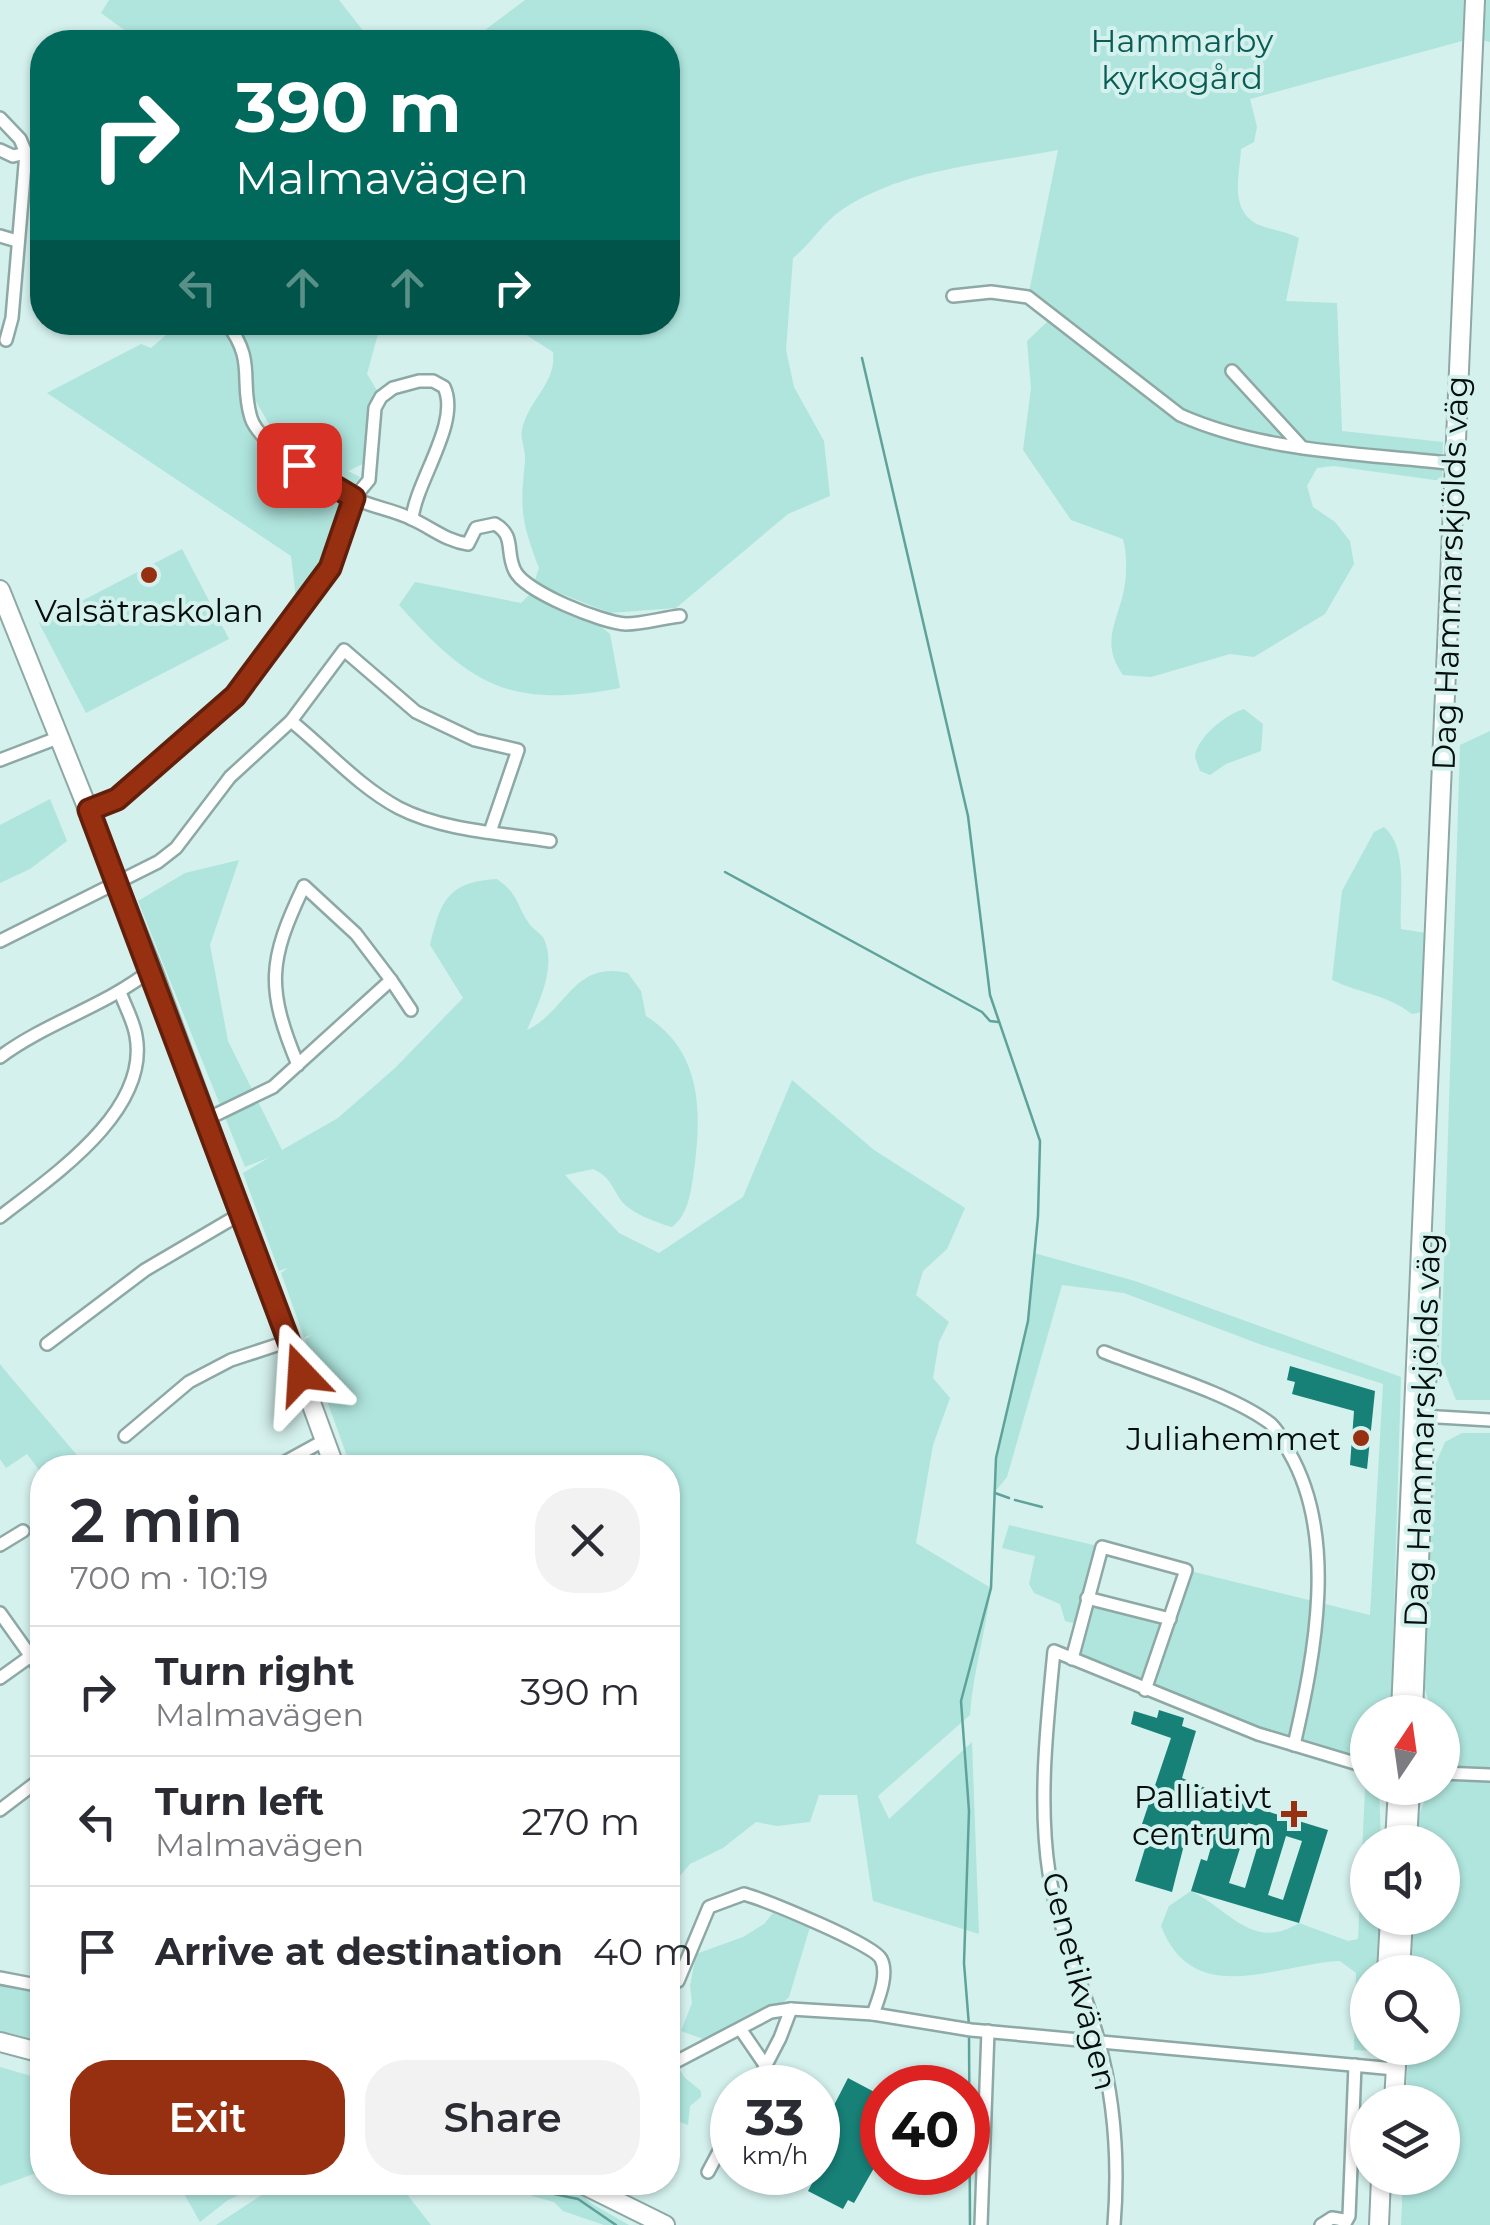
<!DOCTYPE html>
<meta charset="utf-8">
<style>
body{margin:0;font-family:Montserrat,sans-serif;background:#f2f2f3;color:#2b2b33;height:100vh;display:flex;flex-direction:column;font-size:38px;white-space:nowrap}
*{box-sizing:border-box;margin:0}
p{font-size:32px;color:#7c7c81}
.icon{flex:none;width:55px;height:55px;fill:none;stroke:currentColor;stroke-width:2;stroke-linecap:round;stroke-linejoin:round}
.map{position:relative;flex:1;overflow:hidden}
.drawer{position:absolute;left:30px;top:1455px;width:650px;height:740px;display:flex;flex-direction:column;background:#fff;border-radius:40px;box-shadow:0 2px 8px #0004}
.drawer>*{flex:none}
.banner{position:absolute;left:30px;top:30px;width:650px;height:305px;border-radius:40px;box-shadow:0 2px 8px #0004;background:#00695c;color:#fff;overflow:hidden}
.needle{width:65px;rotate:13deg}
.fabs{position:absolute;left:1350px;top:1695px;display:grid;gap:20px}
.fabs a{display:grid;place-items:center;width:110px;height:110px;border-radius:50%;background:#fff;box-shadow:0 2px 8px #0004;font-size:50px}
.speed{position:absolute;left:710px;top:2065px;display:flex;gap:20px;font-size:50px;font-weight:700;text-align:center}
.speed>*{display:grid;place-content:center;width:130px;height:130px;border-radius:50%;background:#fff;box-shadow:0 2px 8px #0004;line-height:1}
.speed small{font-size:25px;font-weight:400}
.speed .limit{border:15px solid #d22;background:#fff;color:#111}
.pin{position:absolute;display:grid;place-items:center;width:85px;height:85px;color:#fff;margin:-42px;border-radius:20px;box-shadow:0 5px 15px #0006}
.me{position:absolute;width:110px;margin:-55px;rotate:340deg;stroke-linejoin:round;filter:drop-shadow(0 0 8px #0008)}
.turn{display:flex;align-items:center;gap:35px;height:210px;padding:0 40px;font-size:45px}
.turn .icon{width:130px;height:130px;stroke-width:2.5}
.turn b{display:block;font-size:70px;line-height:85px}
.lanes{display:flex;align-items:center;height:95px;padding:0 40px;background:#0003;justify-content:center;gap:50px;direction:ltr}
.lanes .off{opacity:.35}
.round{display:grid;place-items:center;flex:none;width:105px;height:105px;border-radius:40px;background:#f2f2f3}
.overview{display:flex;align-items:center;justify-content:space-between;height:170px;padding:0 40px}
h1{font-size:60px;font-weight:600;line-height:75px}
.primary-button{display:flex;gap:20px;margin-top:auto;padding:20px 40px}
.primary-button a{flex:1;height:115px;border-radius:40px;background:#972f11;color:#fff;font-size:40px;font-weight:600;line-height:115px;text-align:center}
.primary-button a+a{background:#f2f2f3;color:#2b2b33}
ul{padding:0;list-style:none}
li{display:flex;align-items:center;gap:30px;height:130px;padding:0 40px;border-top:2px solid #e1e1e2}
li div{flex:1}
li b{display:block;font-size:38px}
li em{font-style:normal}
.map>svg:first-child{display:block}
.green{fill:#afe5dd}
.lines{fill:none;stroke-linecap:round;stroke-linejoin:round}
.stream{stroke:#5fa29a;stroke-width:2.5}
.building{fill:#178077;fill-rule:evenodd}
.street-casing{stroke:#8ea9a5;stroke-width:16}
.secondary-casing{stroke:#8ea9a5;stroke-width:22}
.street{stroke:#fff;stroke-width:11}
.secondary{stroke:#fff;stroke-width:18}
.route-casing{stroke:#621f0b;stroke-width:25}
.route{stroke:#972f11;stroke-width:18}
.poi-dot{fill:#972f11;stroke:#d4f1ed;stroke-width:4}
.labels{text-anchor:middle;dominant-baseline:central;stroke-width:8;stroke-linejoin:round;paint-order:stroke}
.park-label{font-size:32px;fill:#0a5c55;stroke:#d4f1ed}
.street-label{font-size:32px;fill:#050e0c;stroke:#d4f1ed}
.poi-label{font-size:32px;fill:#050e0c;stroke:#d4f1ed;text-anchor:end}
</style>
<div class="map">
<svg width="1490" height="2225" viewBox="0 0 1490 2225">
<rect width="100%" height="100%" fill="#d4f1ed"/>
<g class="green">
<polygon points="109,0 339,0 372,42 141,42 101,13"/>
<path d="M525,0H1490V42L1473,38L1250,99L1257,127L1254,142L1241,149C1240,173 1229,207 1255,223C1266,229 1285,231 1299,238L1286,301L1337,303L1342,431L1443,442L1442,481L1333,466L1317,468L1307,486L1313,507L1335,522L1350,541L1354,564L1325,614L1254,657L1230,654L1151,677L1123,675C1104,648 1112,631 1121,602C1127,583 1128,558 1123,539L1071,520L1023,450L1031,388L1027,341L1052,317L1028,297L1058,150C986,164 905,168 843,209C822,223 812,243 793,258L786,350L794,387L824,441L830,496L788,514L676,608L610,613L534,583L539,568C521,520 520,511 525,461C526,451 520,439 522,430C528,400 557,383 553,352L508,323L668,322V42H469Z"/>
<polygon points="180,323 381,323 367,374 381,397 373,459 348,471 360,477 350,491 279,441 251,393 253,421 249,429 284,462 346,503 328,560 297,607 291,556 47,393 141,344 151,348"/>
<polygon points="182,549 229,639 86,713 39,623"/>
<path d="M415,582L521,603L530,594L599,625L610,634L620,688C511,709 471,686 399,605Z"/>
<path d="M1244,709L1263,724L1261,751L1226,764L1210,775L1200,771L1195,757C1196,738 1226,714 1244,709Z"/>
<polygon points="1490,731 1490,1400 1456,1400 1441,1362 1460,745"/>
<polygon points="50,799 67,841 30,869 0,883 0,825"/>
<path d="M1384,827C1409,848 1399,898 1401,929L1426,933L1422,1012L1412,1014C1388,995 1359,993 1332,980L1342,891L1374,832Z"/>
<path d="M239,860L210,945L228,1041L282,1150L338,1118L395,1068L463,998L430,945C441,901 447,882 497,879C519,895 515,902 528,922C532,929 540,932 544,939C557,968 538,1004 527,1030C567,1011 573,960 628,973L641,991L646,1016C702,1051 702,1112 694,1170C691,1190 689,1214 672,1227C657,1223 628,1212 620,1199C611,1185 610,1177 593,1169L565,1175L619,1233L659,1253L743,1197L792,1080L874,1150L965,1208L947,1249L923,1271L916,1295L949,1322L939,1342L933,1378L950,1398L933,1445L916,1543L991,1588C986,1631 973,1671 970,1715L878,1796L889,1819L972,1742L979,1934L873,1901L857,1795H819L810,1822L777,1826L756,1822L723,1848L690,1864L668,1890V1468L351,1467L305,1340L311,1335L304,1337L281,1273L288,1268L279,1271L243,1173L270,1157L245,1167L138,901L185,873Z"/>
<path d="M1034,1253L1135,1281L1401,1377L1391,1712H1368V1788H1379L1381,1842H1368V1918H1383L1380,1972H1368V2048H1376V2051L1354,2050L1356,1973L1340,1961C1275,1964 1194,2010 1161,1926L1169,1906L1191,1891C1229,1909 1253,1952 1299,1923L1348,1941L1358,1939L1366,1767L1258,1734L1072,1659L1080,1625L1065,1621L1060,1604L1034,1593L1029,1584L1035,1556L1002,1548L1009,1525L1102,1547L1087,1598L1169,1619L1186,1570L1370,1615L1383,1384L1262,1345L1124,1293L1062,1285L1007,1477L994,1493L996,1458L1028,1321Z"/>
<polygon points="0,1364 8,1374 87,1467 42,1468 42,1474 27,1454 6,1468 0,1459"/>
<polygon points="1462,1433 1490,1433 1490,2225 1401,2225 1403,2178 1442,2178 1442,2102 1406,2102 1408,2048 1442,2048 1442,1972 1411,1972 1413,1918 1442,1918 1442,1842 1416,1842 1417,1820 1430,1788 1442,1788 1442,1712 1433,1712 1424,1687 1433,1470 1445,1442"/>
<polygon points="773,1913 810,1927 789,1997 763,2021 723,2046 681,2031 692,2003 690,1986 696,1954 743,1937 764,1924"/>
<polygon points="0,1979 42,1986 42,2041 0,2031"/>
<polygon points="676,2063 684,2077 701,2091 701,2097 690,2106 688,2125 680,2122 668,2145 668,2066"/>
<polygon points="0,2067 38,2078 35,2111 42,2123 42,2171 0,2186"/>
<polygon points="178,2183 265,2183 228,2200 200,2222"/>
<polygon points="280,2183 398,2183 431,2225 216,2225"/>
<polygon points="517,2183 568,2183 592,2204 629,2225 604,2225 563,2211 554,2202 532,2196"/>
</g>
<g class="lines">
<g class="stream">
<polyline points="862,358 968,816 990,995 1040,1141 1038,1216 1028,1321 996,1458 991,1588 961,1701 969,1811 964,1963 969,2026"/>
<polyline points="725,872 982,1012 990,1021 998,1022"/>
<polyline points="995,1493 1009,1498"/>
<polyline points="1015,1500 1042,1507"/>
<polyline points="969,2034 970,2225"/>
<polyline points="527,2182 535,2190 578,2199 616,2225"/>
</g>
</g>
<g class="building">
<polygon points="1290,1366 1375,1391 1367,1469 1350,1465 1354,1411 1292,1394 1295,1382 1287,1380"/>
<path d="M1159,1710L1184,1718L1182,1726L1196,1731L1182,1778L1240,1803L1328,1830L1299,1923L1191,1891L1201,1859L1207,1861L1213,1840L1198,1836L1197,1841L1186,1837L1172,1892L1135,1881L1146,1845L1164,1850L1170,1833L1142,1824L1171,1738L1131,1724L1134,1711L1157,1718ZM1248,1823L1263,1828L1245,1888L1229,1883ZM1286,1836L1302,1841L1283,1900L1268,1895Z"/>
<polygon points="848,2078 882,2096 882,2154 854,2203 848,2200 843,2209 808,2191 836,2138 829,2134 838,2118 830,2113"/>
</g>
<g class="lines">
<defs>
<g id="street">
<polyline points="0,118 20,139 26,153 42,157"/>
<polyline points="0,150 13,156 26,153 12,318 6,340"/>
<polyline points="0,236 17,241"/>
<path d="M953,296L991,292L1028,297L1180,415C1265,453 1364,453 1455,464"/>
<path d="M226,322C257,362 239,379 251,418C260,446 327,486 353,498C372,507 394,510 412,519C432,528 446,541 468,544L476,528L495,524C516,536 505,552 515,571C525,592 603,623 626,624C643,624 662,618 680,616"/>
<polyline points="1232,371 1300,445"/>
<path d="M291,721C327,750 358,786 399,808C444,831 501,833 550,841"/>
<polyline points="0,760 60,737"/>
<path d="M89,810L117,799L235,695L285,632L330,568L354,498L369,480L375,408L381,397L393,388L419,381H433L444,387C461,422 416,481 412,519"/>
<polyline points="0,941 158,862 176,848 230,777 291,721 344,650 416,712 475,740 518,750 490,832"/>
<polyline points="391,980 411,1010"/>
<path d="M0,1057C47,1022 106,1006 152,969"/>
<path d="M207,1119L273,1087L391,980L356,934L304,886C268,961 266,988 298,1065"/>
<path d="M0,1217C51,1177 150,1112 136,1036C134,1022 125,1006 120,992"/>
<polyline points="47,1344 145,1270 242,1213"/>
<path d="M1104,1352C1152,1371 1226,1392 1267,1421C1277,1427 1283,1442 1289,1452C1338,1536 1315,1654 1294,1745"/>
<polyline points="1421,1416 1490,1420"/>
<polyline points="125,1436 189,1382 231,1360 289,1341"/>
<polyline points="274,1468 325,1440"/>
<polyline points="0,1545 23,1531"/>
<polyline points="1087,1598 1170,1619"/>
<polyline points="0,1613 42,1672"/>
<polyline points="1072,1659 1102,1547 1186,1570 1145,1690"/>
<polyline points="0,1678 42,1648"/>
<polyline points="1442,1773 1490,1775"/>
<polyline points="0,1810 42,1778"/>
<polyline points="39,1914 42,1912"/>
<polyline points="0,1978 42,1986"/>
<path d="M678,1981L709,1907L744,1894C765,1900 874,1944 881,1959C889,1974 878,2000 873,2014"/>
<polyline points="741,2030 765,2065"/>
<polyline points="668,2066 771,2012 791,2009 873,2014 971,2030 1395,2069"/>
<polyline points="754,2088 780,2038 791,2009"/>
<polyline points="708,2172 732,2127"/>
<polyline points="981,2225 988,2031"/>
<path d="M1114,2225C1119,2163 1115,2103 1099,2043C1084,1986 1059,1932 1049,1873C1038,1802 1047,1723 1054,1651L1258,1734L1368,1767"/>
<polyline points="1321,2225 1332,2218 1344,2220"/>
<polyline points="1344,2225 1349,2216 1355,2065"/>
</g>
<g id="secondary">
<polyline points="0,590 152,969 335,1468"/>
<polyline points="1401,1712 1475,0"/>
<polyline points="1413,1712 1430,1287"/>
<polyline points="1395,1842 1398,1788"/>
<polyline points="1407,1842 1410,1788"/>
<polyline points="1387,1972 1390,1918"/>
<polyline points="1400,1972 1403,1918"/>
<polyline points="0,2042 42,2053"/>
<polyline points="1394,2102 1397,2048"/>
<polyline points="578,2182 665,2225"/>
<polyline points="1379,2225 1381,2178"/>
</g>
</defs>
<use href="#street" class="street-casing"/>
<use href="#secondary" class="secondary-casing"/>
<use href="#street" class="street"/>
<use href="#secondary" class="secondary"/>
</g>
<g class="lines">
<defs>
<polyline id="route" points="299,465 354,498 330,568 235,696 117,799 89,810 301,1374"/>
</defs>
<use href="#route" class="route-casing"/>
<use href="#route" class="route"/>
</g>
<g class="poi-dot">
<circle cx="149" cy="575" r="10"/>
<circle cx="1361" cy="1438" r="10"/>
<path d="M1289 1799h10v10h10v10h-10v10h-10v-10h-10v-10h10z"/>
</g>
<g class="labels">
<g class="park-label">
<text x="1182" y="40">Hammarby<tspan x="1182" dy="37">kyrkogård</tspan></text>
</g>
<g class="street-label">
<text transform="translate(1450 573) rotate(-88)">Dag Hammarskjölds väg</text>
<text transform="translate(1422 1430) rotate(-88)">Dag Hammarskjölds väg</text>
<text transform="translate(1080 1981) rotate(76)">Genetikvägen</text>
</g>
<g class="poi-label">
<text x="149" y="610" text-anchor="middle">Valsätraskolan</text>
<text x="1341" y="1438">Juliahemmet</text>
<text x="1272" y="1796">Palliativt<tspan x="1272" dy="37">centrum</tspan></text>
</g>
</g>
</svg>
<div class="fabs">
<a><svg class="needle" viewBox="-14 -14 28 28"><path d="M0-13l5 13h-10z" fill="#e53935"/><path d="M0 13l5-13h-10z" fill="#7c7c81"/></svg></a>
<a><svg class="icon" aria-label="sound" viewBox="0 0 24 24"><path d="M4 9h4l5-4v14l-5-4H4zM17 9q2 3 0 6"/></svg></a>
<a><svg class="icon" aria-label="search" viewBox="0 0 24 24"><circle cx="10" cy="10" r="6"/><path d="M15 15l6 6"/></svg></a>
<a><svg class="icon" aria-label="layers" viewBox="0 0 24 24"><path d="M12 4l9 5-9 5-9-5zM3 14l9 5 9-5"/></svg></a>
</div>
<div class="speed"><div>33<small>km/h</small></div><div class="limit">40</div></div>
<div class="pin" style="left:299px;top:465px;background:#d93025"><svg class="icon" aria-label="arrive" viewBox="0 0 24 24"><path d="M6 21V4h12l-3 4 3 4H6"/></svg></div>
<svg class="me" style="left:301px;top:1374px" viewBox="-20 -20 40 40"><path d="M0-17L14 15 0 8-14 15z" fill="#972f11" stroke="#fff" stroke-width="4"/></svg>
<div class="banner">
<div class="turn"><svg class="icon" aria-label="right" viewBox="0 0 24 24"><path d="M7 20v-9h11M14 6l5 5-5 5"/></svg><div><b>390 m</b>Malmavägen</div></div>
<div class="lanes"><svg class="icon off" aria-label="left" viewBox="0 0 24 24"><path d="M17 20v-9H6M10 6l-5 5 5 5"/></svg><svg class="icon off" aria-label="ahead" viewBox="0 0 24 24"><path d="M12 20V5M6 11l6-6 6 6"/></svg><svg class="icon off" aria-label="ahead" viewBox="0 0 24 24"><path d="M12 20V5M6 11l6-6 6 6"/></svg><svg class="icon" aria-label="right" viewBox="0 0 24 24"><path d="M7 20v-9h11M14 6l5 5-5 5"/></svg></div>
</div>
<section class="drawer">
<div class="overview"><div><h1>2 min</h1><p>700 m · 10:19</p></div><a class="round"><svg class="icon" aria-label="close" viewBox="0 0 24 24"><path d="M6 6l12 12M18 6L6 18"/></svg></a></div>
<ul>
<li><svg class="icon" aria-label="right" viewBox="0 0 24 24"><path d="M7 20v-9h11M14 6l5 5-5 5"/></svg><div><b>Turn right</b><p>Malmavägen</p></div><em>390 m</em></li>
<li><svg class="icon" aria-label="left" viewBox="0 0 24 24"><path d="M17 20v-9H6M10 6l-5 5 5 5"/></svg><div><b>Turn left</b><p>Malmavägen</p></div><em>270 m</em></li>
<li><svg class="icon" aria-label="arrive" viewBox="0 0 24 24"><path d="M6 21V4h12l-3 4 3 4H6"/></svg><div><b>Arrive at destination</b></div><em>40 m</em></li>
</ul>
<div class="primary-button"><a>Exit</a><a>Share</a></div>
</section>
</div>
